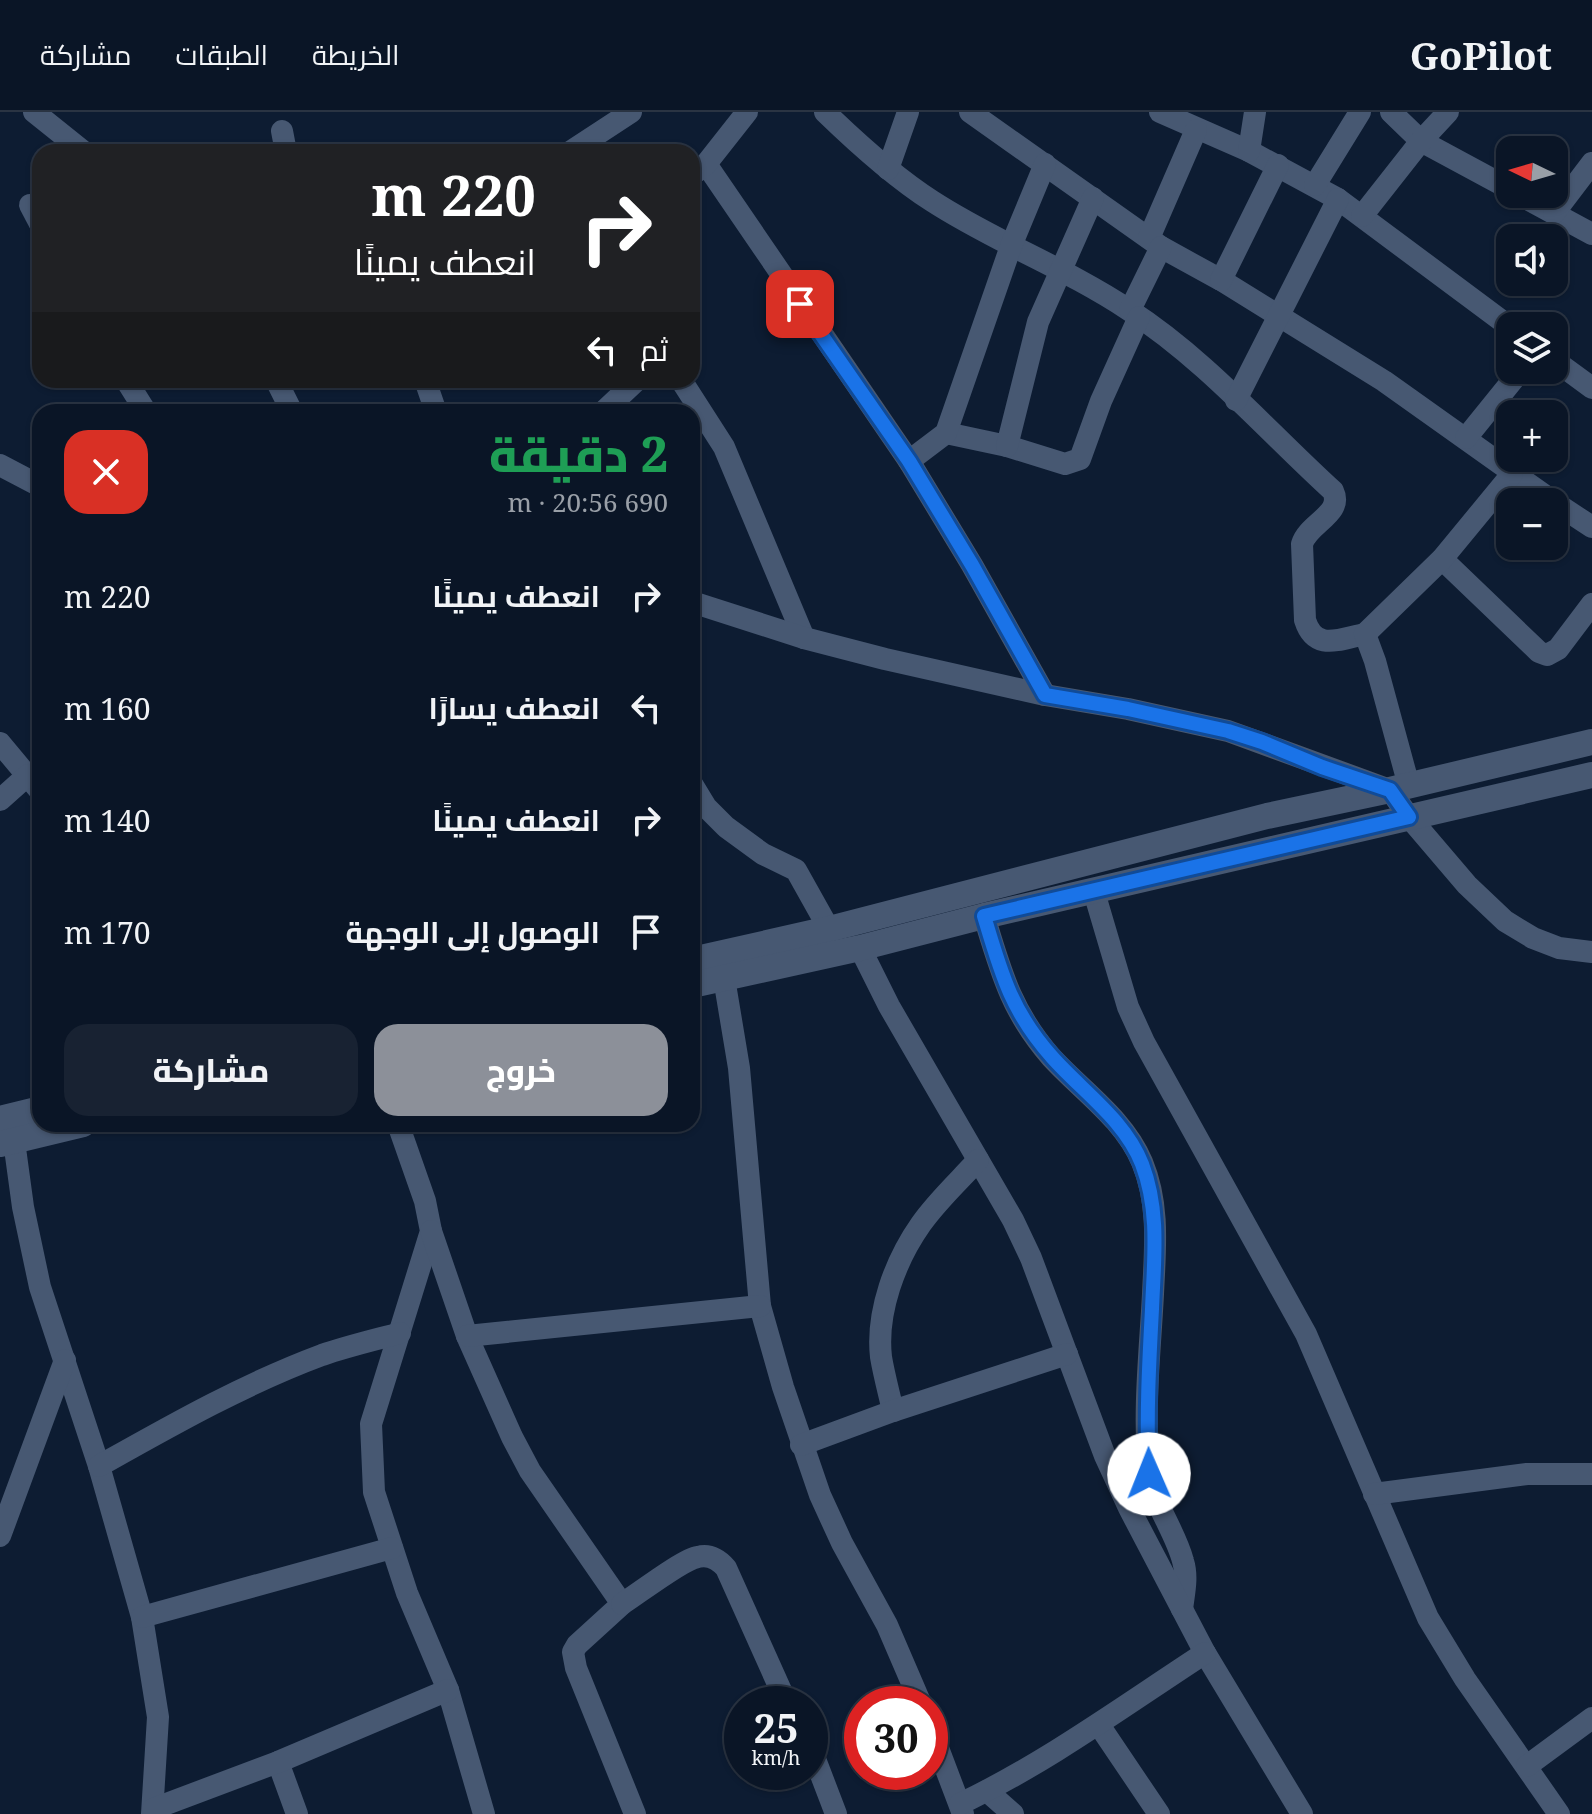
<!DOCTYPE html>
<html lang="ar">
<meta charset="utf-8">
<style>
body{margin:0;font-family:"Noto Serif",Cairo,serif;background:#182232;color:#f1f3f6;direction:rtl;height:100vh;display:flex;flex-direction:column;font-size:30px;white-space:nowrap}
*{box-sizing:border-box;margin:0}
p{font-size:26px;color:#999fa7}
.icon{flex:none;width:44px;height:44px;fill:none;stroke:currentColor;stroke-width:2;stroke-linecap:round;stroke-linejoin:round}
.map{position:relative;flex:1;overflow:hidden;direction:ltr}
.drawer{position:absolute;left:32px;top:292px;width:668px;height:728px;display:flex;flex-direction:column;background:#0a1526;border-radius:24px;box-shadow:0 2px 6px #0004,0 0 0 2px #2a3443;direction:rtl}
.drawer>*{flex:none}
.top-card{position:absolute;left:32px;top:32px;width:668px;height:244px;border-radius:24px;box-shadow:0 2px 6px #0004,0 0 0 2px #2a3443;direction:rtl;background:#202124;color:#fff;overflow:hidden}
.needle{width:52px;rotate:275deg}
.controls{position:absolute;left:1496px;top:24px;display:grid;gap:16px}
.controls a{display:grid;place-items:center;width:72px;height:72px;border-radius:16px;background:#0a1526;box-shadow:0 2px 6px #0004,0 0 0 2px #2a3443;font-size:40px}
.speed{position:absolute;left:724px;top:1574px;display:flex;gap:16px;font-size:40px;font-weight:700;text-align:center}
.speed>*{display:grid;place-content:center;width:104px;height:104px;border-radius:50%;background:#0a1526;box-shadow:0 2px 6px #0004,0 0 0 2px #2a3443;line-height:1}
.speed small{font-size:20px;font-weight:400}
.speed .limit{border:12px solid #d22;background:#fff;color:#111}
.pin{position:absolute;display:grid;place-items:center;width:68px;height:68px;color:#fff;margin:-34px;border-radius:16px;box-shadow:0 4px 12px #0006}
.me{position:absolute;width:88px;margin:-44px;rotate:359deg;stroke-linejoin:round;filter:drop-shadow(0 0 6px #0008)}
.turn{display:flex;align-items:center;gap:28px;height:168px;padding:0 32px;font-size:36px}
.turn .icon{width:104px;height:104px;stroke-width:2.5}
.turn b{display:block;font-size:56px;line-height:68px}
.then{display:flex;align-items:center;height:76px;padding:0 32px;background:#0003;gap:16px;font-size:30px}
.round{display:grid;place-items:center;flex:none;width:84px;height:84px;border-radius:24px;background:#182232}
.head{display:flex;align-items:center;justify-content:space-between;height:136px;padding:0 32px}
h1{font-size:48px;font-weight:800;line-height:60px;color:#1e9e55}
.action{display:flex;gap:16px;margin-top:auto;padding:16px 32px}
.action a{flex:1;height:92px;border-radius:24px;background:#8c9099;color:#fff;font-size:32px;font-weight:800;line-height:92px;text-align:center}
.action a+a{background:#182232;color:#f1f3f6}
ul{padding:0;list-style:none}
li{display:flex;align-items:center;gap:24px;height:112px;padding:0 32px}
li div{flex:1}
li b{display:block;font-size:30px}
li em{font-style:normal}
header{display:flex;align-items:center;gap:48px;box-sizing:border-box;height:112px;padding:0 40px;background:#0a1526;border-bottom:2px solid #2a3443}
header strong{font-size:38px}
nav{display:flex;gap:44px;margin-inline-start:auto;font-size:28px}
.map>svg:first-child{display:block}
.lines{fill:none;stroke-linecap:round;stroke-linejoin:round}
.minor{stroke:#475872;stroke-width:22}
.tertiary{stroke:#475872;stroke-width:26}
.route-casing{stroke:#114b97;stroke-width:20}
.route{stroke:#1a73e8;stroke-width:14}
</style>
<header>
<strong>GoPilot</strong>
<nav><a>الخريطة</a><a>الطبقات</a><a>مشاركة</a></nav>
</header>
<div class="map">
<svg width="1592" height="1702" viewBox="0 0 1592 1702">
<rect width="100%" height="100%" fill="#0d1c32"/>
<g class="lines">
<g class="minor">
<polyline points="34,0 84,40"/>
<path d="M825,0C858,32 893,64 932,89C995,130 1066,156 1129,198C1205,247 1266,318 1333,379C1344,402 1308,411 1302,432L1305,508C1315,540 1339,527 1365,522"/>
<polyline points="970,0 1161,135 1221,168 1384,269 1554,390"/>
<polyline points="1160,0 1249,39 1338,87 1510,215"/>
<polyline points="1391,0 1421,29 1510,77"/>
<polyline points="282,19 286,40"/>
<polyline points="1249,39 1255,0"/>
<polyline points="570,40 631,0"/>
<polyline points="706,52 909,349 972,453 1045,583"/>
<polyline points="888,57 908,0"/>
<polyline points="692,63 706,52 747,0"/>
<polyline points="1315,73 1360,0"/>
<polyline points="1518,82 1592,122"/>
<polyline points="30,93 40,112"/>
<polyline points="1554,101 1592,51"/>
<polyline points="1362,104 1421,29 1448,0"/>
<polyline points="1149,126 1196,18"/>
<polyline points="1221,168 1278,53"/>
<polyline points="1130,198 1161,135"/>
<polyline points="1554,248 1592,276"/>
<polyline points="126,268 146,300"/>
<polyline points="276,268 292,300"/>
<polyline points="425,268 436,300"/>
<polyline points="681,268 724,335 804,526"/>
<polyline points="1236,288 1338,87"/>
<polyline points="603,300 637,268"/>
<polyline points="946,321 1007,334 1065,352 1080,347 1101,289 1139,205"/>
<polyline points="1466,326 1521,258"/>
<polyline points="1007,334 1038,210 1093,86"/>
<polyline points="909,349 946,321 1011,134 1045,52"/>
<polyline points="0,353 40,374"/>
<polyline points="1554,390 1592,415"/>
<polyline points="1442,447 1539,540 1547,543 1558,537 1592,492"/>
<polyline points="692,490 804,526 885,547 1045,583 1128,597 1228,619 1390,678 1409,705 1467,773 1505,809 1533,826 1559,836 1592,840"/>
<polyline points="0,631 40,679"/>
<polyline points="692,672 706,695 726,715 763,742 796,758 829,817"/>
<polyline points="1409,674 1375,549 1365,522 1442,447 1512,362"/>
<polyline points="0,688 28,663"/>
<polyline points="1094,780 1128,895 1144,930 1306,1222 1428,1506 1465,1567 1559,1702"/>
<path d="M984,804C1001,860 1011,899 1051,945C1082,979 1124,1007 1142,1050C1160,1093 1155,1137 1153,1182C1150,1240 1143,1300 1149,1358C1152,1391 1175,1418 1183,1449C1188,1465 1184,1481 1182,1497"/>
<polyline points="860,836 889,894 1013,1108 1031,1146 1105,1344 1129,1396 1205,1541 1302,1702"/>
<polyline points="724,866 739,956 760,1194 783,1275 820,1383 842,1431 887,1513 921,1592"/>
<polyline points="398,1012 425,1089 431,1119 371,1312 374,1380 407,1481 448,1578 484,1702"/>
<polyline points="14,1029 23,1095 40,1175 99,1354 142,1505 158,1605 152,1702"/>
<polyline points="431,1119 467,1224 512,1325 530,1359 622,1492 577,1533 573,1540 576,1556 635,1702"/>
<polyline points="467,1224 760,1194"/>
<path d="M893,1299C889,1281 884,1263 881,1245C876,1200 895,1149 921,1112C937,1089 959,1069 978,1048"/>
<polyline points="801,1333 893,1299 1067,1242"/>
<path d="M99,1354C172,1313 244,1272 322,1243C348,1234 374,1228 400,1221"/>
<polyline points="1374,1382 1527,1362 1592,1362"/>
<polyline points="0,1424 65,1248"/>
<path d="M622,1492C638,1482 683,1447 698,1445C709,1442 718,1447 726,1456L787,1592"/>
<polyline points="142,1505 392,1436"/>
<polyline points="1099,1613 1159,1702"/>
<polyline points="930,1615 963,1702"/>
<polyline points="810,1634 836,1702"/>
<polyline points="278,1650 297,1702"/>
<polyline points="1527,1654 1592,1606"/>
<polyline points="987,1679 1013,1702"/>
<path d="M960,1692C1046,1651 1125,1593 1205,1541"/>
<polyline points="153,1697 278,1650 448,1578"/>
</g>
<g class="tertiary">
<polyline points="692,848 829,817 1267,704 1390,678 1592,630"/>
<polyline points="692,873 860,836 984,804 1592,663"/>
<polyline points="0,1007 40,997"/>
<polyline points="0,1032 83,1012"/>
</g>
</g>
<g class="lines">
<defs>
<path id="route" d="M800,192L909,349L972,453L1045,583L1128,597L1228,619L1262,630L1322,655L1390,678L1409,705L984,804C1001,861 1011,899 1052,945C1082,979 1125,1008 1142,1052C1160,1099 1154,1147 1152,1197C1149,1252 1146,1307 1149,1362"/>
</defs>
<use href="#route" class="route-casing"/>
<use href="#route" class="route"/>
</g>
</svg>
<div class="controls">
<a><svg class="needle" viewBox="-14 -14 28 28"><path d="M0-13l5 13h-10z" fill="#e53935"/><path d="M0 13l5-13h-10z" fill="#999fa7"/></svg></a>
<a><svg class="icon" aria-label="sound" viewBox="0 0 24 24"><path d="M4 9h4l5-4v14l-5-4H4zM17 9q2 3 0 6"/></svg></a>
<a><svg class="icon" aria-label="layers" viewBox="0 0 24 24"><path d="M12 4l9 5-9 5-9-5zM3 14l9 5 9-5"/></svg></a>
<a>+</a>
<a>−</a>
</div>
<div class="speed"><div>25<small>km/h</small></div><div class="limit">30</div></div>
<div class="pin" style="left:800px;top:192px;background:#d93025"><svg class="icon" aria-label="arrive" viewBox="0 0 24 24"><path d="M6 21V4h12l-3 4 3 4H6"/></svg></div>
<svg class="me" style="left:1149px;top:1362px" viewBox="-20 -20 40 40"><circle r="19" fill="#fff"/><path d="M0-13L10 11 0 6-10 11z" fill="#1a73e8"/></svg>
<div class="top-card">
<div class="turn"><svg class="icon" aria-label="right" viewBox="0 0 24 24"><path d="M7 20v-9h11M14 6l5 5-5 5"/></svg><div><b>220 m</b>انعطف يمينًا</div></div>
<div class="then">ثم<svg class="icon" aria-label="left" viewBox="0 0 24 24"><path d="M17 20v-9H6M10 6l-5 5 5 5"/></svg></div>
</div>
<section class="drawer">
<div class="head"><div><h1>2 دقيقة</h1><p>690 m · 20:56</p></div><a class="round" style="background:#d93025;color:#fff"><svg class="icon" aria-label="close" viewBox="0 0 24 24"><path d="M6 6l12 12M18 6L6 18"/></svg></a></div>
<ul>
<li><svg class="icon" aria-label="right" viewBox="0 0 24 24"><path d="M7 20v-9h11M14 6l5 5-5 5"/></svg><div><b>انعطف يمينًا</b></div><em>220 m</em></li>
<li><svg class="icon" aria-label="left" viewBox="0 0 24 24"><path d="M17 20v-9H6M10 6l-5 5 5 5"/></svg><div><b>انعطف يسارًا</b></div><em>160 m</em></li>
<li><svg class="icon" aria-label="right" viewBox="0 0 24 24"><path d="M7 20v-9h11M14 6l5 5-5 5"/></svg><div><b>انعطف يمينًا</b></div><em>140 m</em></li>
<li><svg class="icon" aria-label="arrive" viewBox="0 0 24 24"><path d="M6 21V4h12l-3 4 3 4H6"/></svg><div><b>الوصول إلى الوجهة</b></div><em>170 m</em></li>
</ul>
<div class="action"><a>خروج</a><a>مشاركة</a></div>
</section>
</div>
